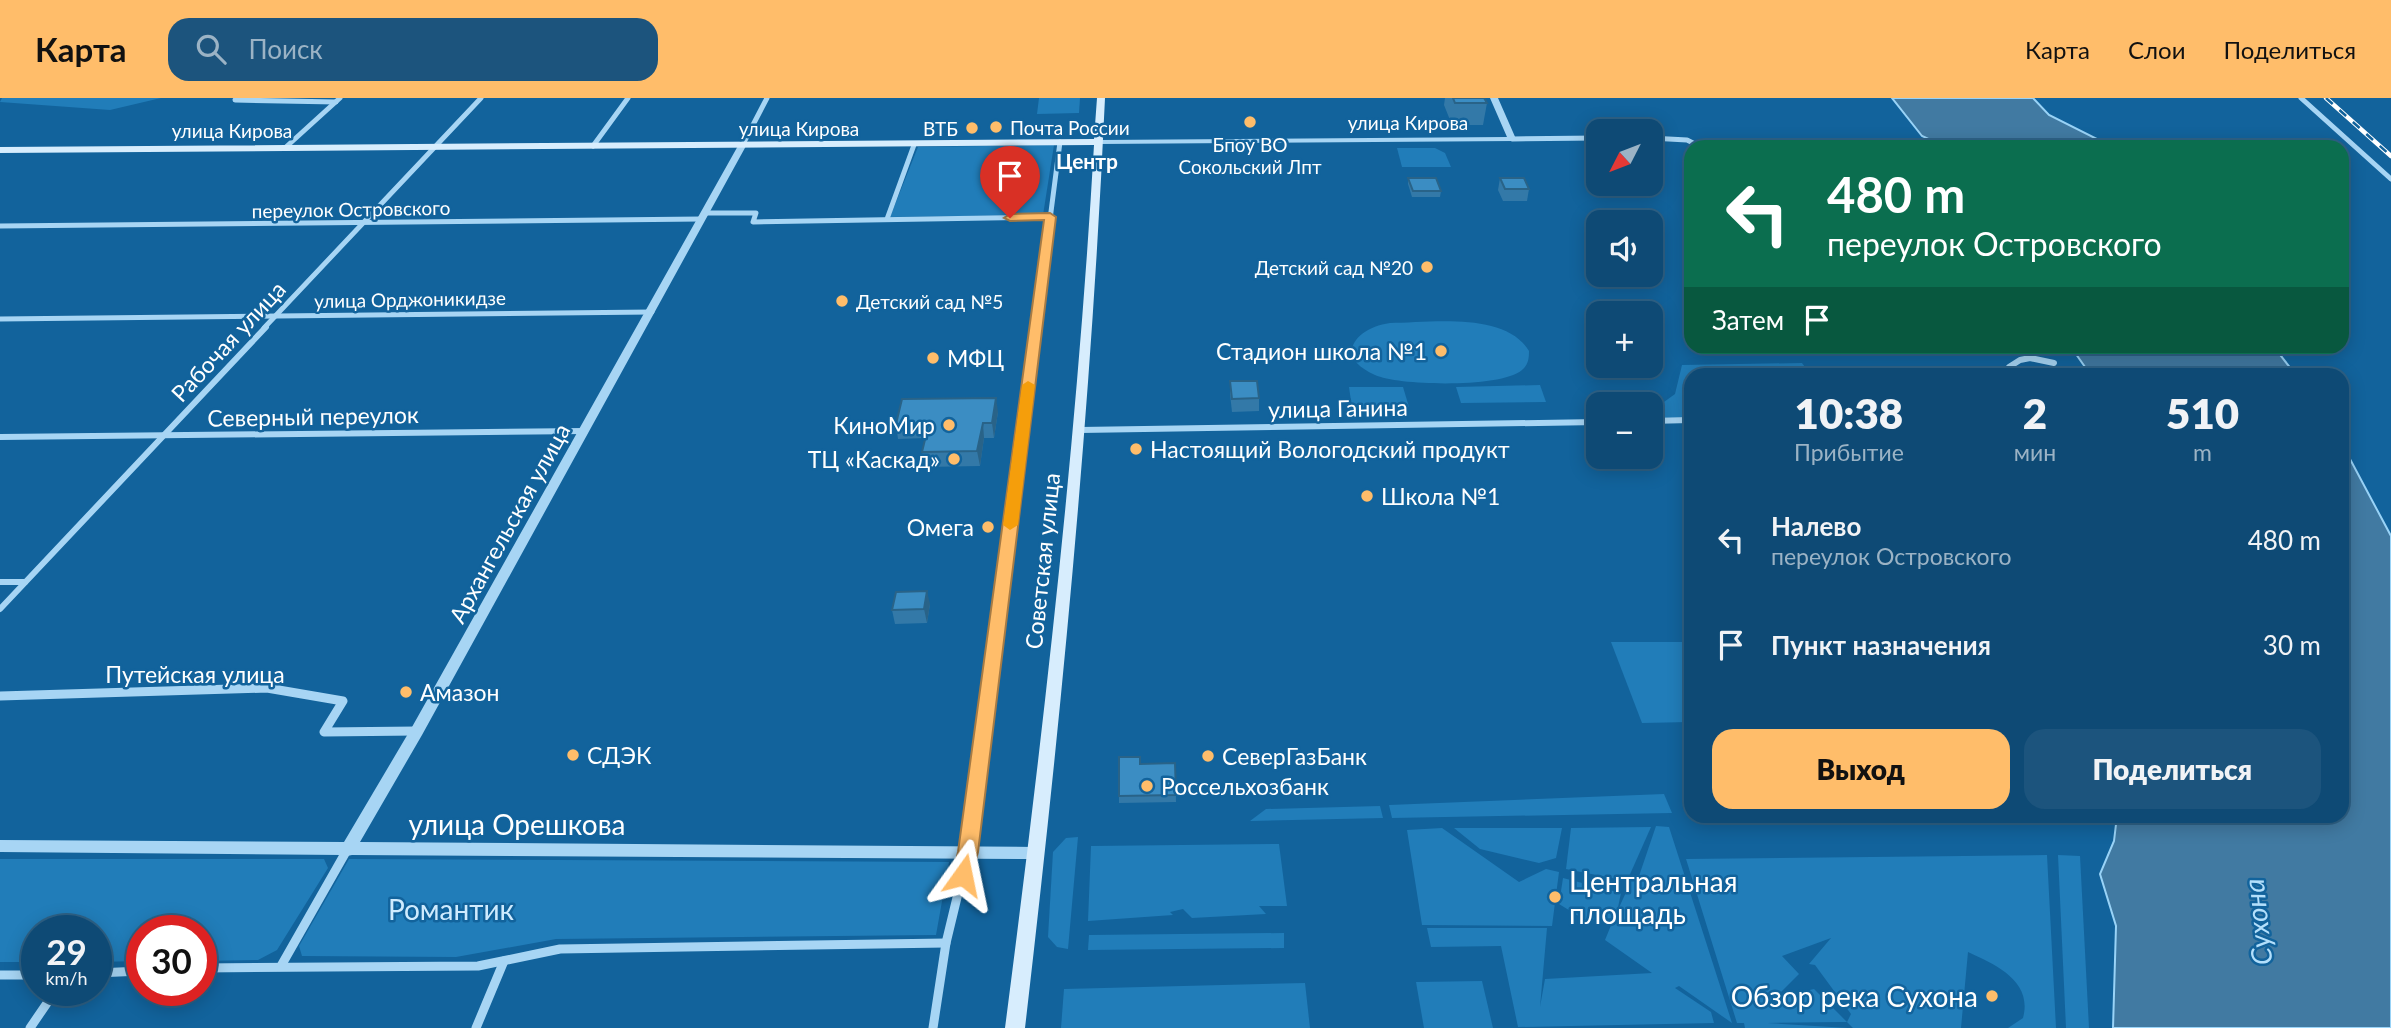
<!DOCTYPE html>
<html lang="ru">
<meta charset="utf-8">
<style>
body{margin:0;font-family:Lato,sans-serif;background:#1c547d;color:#f1f3f6;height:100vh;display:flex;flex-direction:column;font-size:26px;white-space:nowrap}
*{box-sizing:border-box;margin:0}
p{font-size:23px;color:#9bb3c5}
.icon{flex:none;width:38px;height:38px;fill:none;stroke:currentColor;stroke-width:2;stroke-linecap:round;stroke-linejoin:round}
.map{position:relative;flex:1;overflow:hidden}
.drawer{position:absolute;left:1684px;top:270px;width:665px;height:455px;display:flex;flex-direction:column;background:#0e4a75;border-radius:21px;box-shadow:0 4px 18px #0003,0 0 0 2px #2e6287}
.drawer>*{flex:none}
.banner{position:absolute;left:1684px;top:42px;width:665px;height:214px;border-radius:21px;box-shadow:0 4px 18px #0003,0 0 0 2px #2e6287;background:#0b6e4f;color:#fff;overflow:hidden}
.needle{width:46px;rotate:228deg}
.buttons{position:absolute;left:1586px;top:21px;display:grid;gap:14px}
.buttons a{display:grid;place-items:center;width:77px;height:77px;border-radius:14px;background:#0e4a75;box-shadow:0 4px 18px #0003,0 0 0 2px #2e6287;font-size:35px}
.speed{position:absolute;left:21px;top:817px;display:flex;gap:14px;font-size:35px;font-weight:700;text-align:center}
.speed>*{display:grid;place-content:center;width:91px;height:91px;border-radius:50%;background:#0e4a75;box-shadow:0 4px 18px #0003,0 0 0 2px #2e6287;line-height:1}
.speed small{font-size:18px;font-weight:400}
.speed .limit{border:10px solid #d22;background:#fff;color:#111}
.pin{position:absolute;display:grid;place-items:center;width:60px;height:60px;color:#fff;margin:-72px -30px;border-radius:50% 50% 50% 0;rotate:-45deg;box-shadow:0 0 7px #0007}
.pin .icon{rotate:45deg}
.me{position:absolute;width:77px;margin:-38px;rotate:12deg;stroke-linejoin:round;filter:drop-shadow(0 0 5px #0008)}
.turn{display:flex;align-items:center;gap:24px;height:147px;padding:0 28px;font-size:32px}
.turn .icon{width:91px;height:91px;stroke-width:2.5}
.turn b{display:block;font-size:49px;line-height:60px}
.then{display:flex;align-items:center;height:66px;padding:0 28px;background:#0003;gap:14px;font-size:26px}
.eta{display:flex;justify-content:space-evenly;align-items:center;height:119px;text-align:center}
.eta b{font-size:42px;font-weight:800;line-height:49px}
.primary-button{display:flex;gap:14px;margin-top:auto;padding:14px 28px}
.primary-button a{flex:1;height:80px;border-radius:21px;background:#ffbd6a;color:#111;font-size:28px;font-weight:800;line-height:80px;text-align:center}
.primary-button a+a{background:#1c547d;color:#f1f3f6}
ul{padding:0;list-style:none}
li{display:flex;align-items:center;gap:21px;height:105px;padding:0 28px}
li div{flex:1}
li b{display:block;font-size:26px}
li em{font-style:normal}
header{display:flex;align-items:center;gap:42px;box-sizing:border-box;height:98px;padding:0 35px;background:#ffbd6a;color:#111}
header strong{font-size:33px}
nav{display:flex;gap:38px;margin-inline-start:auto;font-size:24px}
.search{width:490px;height:63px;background:#1c547d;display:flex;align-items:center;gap:18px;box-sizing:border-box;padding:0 24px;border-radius:21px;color:#9bb3c5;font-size:26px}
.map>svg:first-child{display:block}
.green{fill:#217db9;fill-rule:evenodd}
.water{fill:#417aa2;stroke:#99d3f7;stroke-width:2}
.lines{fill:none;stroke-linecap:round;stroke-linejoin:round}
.minor-far2{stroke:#a7d5f4;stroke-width:5}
.minor-far1{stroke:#a7d5f4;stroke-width:6}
.minor{stroke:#a7d5f4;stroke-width:9}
.tertiary{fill:#a7d5f4;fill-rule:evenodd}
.secondary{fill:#d7edfd;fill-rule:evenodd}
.rail-casing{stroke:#fff;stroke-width:4.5}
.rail{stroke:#12639c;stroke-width:2.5;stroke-dasharray:9;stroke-linecap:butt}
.wall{fill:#3379a8}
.shaded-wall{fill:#296388}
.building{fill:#3b8dc3;stroke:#296388;stroke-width:2}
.route{fill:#ffbd6a;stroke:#a67b45;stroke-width:2}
.slow{fill:#f59e0b}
.poi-dot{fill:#ffbd6a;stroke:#12639c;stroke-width:2.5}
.labels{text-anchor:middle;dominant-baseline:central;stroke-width:5;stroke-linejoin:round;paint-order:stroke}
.far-street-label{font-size:19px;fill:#fff;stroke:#12639c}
.far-poi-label{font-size:19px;fill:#fff;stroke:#12639c;text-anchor:start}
.far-neighbourhood-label{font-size:21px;font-weight:bold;fill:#fff;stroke:#12639c}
.street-label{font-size:23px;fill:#fff;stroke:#12639c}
.poi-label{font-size:23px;fill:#fff;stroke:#12639c;text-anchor:start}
.near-street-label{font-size:28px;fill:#fff;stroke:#12639c}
.near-poi-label{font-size:28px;fill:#fff;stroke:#12639c;text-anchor:start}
.near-park-label{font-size:28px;fill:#cfebfe;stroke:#12639c}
.near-water-label{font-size:28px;font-style:italic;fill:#b3dffb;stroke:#12639c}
</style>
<header>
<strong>Карта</strong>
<div class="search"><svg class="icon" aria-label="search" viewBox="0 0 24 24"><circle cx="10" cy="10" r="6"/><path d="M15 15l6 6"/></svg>Поиск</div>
<nav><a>Карта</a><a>Слои</a><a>Поделиться</a></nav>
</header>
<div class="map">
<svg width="2391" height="930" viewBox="0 0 2391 930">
<rect width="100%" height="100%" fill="#12639c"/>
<g class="green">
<polygon points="2,0 161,0 110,12 0,4"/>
<polygon points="1039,0 1080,0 1079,15 1037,16"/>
<polygon points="1054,47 1043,117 890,119 918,49"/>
<polygon points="1397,50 1435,50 1445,55 1451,69 1402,69"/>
<path d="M1390,225C1429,225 1505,213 1529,253C1529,261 1528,267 1522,272C1502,290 1399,288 1375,277C1333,259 1355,230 1390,225Z"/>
<polygon points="1802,265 1810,276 1690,276 1690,322 1661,323 1664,304 1675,296 1682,267"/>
<polygon points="1540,287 1546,304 1461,305 1456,289"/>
<polygon points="1349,289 1403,289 1409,309 1352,310"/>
<polygon points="1611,544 1690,544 1690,624 1642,625"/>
<polygon points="1664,696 1672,715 1392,720 1389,707"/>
<polygon points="1380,708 1383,720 1250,723 1266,711"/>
<polygon points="1656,728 1669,729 1732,925 1679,888 1675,890 1711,914 1714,925 1518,929 1501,848 1431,849 1427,830 1547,830 1540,909 1545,881 1652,875 1605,842 1614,820 1585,822 1559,806 1563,780 1621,795 1617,814 1633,779 1638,781"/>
<polygon points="1651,729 1627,783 1566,771 1571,730"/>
<polygon points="1442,730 1519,784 1546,771 1559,774 1552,828 1422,827 1407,732"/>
<polygon points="1454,730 1562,730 1556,760 1539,765 1480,751"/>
<polygon points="1078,739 1068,851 1057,849 1048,839 1053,754 1066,740"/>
<polygon points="1279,746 1287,808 1259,808 1266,816 1192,820 1183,811 1170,814 1173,817 1088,823 1091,748"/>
<path d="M2047,757L2056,930H2008L2023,920C2033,883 1996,867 1968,854L1961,930H1853L1847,924H1841L1767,925L1848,930H1745L1744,925H1737L1686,761ZM1831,840L1809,866L1815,867L1851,916L1847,924L1814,891L1775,900L1799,876L1782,858Z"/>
<polygon points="2058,757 2080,758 2089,930 2066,930"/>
<polygon points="0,761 324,761 328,770 277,852 258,862 201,863 201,833 142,833 142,863 96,864 96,833 37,833 37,864 0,864"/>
<polygon points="349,761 949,764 936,837 556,841 456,859 302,858 299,848"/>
<polygon points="1284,835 1284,850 1088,852 1089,837"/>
<polygon points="1482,883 1493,930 1424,930 1416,884"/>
<polygon points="1305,885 1310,930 1061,930 1064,891"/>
</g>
<g class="water">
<polygon points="1892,0 2033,0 2049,17 2105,45 2108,49 1931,49 1933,43 1922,38"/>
<polygon points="2071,249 2274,249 2295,276 2090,276"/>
<polygon points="2342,346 2391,438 2391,930 2113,930 2116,828 2100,776 2114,743 2117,718 2342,718"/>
</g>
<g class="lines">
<g class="minor-far2">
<polyline points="2301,0 2391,81"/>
<polyline points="235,2 336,4"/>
<polyline points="1650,40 1687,42 1701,49"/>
<polyline points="1512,41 1598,40"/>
<polyline points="593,48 628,0"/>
<polyline points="742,48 767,0"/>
<polyline points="286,49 340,0"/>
<polyline points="704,115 756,115 753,124 1050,119"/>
<polyline points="887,121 914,47"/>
<polyline points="0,128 701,121"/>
<polyline points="0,221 652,214"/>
<polyline points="264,230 481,0"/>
<polyline points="1036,230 1060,44"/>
</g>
<g class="minor-far1">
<polyline points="2010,276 2009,269 2020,262 2030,260 2054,265"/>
<polyline points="1650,323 1690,322"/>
<polyline points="1080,332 1598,324"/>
<polyline points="0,339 585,333"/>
<polyline points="0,484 25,484"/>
<polyline points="0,511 266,229"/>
<polyline points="997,533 1036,229"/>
</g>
<g class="minor">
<polyline points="0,598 267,590 343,603 324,634 417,633"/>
<polyline points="281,868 347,752"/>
<polyline points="201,870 478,868 560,851 946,845"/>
<polyline points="96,875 142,873"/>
<polyline points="0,877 37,877"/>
<polyline points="30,930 56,892"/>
<polyline points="476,930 504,863"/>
<polyline points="933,930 946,845 968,754 997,531"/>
</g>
<g class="tertiary">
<polygon points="1490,0 1498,0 1516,41 1515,43 1099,46 1095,44 1099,42 1507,39"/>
<polygon points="739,46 746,48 422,637 360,744 1035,749 1040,751 1043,755 1040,759 1035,761 352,757 347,758 342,757 0,754 0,742 344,744 412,629"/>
</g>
<path class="secondary" d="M1097,0H1105C1091,311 1061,621 1025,930H1005C1043,636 1077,342 1094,47L0,55V49L1094,41Z"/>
<defs>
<polyline id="rail" points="2326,0 2391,58"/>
</defs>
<use href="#rail" class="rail-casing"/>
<use href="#rail" class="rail"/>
</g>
<g class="wall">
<polygon points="1445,0 1484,0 1487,5 1483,27 1452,27 1444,7"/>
<polygon points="1408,80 1441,93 1440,99 1412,99 1408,86"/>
<polygon points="1500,80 1529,91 1527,103 1503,103 1498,92"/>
<polygon points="1230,283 1259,300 1259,313 1232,314 1230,296"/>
<polygon points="998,314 994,340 984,340 980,368 925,369 922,354 925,340 898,341 896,326"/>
<polygon points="930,506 927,525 895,526 892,512"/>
<polygon points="1175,665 1176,704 1119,705 1119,698 1140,666"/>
</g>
<g class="shaded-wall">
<polygon points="996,300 998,314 994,340 992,325"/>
<polygon points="983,325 984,340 980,368 977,353"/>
<polygon points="927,493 930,506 927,525 924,511"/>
</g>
<g class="building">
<polygon points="1453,0 1484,0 1487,5 1455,5"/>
<polygon points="1408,80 1436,80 1441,93 1413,93"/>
<polygon points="1500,80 1524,80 1529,91 1505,91"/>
<polygon points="1230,283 1257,283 1259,300 1232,301"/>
<polygon points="996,300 992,325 983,325 977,353 922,354 929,325 896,326 902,301"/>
<polygon points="927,493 924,511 892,512 896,494"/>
<polygon points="1119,659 1140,659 1140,666 1175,665 1176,697 1119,698"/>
</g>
<polygon class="route" points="1050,115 1056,119 978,754 970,783 963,786 956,783 953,777 958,754 1044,122 1010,123 1004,120 1010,116"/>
<polygon class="slow" points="1028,283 1035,287 1018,427 1010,432 1003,427 1022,287"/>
<g class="poi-dot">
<circle cx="1250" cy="24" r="7"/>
<circle cx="996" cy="29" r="7"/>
<circle cx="972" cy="30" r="7"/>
<circle cx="1427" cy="169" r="7"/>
<circle cx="842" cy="203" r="7"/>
<circle cx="1441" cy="253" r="7"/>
<circle cx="933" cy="260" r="7"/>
<circle cx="949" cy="327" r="7"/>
<circle cx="1136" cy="351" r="7"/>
<circle cx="954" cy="361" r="7"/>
<circle cx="1367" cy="398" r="7"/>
<circle cx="988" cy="429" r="7"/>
<circle cx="406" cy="594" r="7"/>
<circle cx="573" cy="657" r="7"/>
<circle cx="1208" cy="658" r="7"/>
<circle cx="1147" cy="688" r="7"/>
<circle cx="1555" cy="799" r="7"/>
<circle cx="1992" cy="898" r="7"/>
</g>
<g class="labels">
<g class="far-street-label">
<text x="1408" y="24">улица Кирова</text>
<text x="799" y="30">улица Кирова</text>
<text x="232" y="32">улица Кирова</text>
<text transform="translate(351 111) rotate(-1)">переулок Островского</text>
<text transform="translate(410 201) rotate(-1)">улица Орджоникидзе</text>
</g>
<g class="far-poi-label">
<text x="1010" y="29">Почта России</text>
<text x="958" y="30" text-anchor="end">ВТБ</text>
<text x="1250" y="46" text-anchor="middle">Бпоу ВО<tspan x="1250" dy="22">Сокольский Лпт</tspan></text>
<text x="1413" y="169" text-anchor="end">Детский сад №20</text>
<text x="856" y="203">Детский сад №5</text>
</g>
<g class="far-neighbourhood-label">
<text x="1087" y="62">Центр</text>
</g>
<g class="street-label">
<text transform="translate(228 243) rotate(-47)">Рабочая улица</text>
<text transform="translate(1338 310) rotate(-1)">улица Ганина</text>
<text transform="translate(313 318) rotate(-1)">Северный переулок</text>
<text transform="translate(509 425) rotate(-61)">Архангельская улица</text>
<text transform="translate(1042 463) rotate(-84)">Советская улица</text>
<text x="195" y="576">Путейская улица</text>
</g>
<g class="poi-label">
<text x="1427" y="253" text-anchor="end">Стадион школа №1</text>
<text x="947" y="260">МФЦ</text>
<text x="935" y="327" text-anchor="end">КиноМир</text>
<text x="1150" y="351">Настоящий Вологодский продукт</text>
<text x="940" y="361" text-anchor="end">ТЦ «Каскад»</text>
<text x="1381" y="398">Школа №1</text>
<text x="974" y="429" text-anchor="end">Омега</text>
<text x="420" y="594">Амазон</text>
<text x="587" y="657">СДЭК</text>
<text x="1222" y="658">СеверГазБанк</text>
<text x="1161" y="688">Россельхозбанк</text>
</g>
<g class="near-street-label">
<text x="517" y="726">улица Орешкова</text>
</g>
<g class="near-poi-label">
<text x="1569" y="783">Центральная<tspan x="1569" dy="32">площадь</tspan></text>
<text x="1978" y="898" text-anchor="end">Обзор река Сухона</text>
</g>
<g class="near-park-label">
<text x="451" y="811">Романтик</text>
</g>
<g class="near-water-label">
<text transform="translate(2257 824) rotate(-96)">Сухона</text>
</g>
</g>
</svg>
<div class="buttons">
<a><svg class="needle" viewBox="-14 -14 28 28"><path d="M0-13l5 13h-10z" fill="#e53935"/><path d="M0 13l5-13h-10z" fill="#9bb3c5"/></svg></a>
<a><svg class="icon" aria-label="sound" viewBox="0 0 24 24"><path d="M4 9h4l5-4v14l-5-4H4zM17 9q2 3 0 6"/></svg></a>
<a>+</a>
<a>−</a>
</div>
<div class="speed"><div>29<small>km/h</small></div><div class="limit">30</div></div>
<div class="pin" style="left:1010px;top:120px;background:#d93025"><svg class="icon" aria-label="arrive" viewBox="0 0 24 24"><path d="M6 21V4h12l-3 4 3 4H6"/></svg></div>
<svg class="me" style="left:963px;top:777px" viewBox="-20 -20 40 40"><path d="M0-17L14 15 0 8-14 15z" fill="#ffbd6a" stroke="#fff" stroke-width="4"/></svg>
<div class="banner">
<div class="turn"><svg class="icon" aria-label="left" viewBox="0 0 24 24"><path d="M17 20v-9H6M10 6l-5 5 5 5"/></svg><div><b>480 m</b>переулок Островского</div></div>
<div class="then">Затем<svg class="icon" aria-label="arrive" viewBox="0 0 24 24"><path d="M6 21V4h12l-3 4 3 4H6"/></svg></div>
</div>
<section class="drawer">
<div class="eta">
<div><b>10:38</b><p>Прибытие</p></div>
<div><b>2</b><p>мин</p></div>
<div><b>510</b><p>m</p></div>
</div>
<ul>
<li><svg class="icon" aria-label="left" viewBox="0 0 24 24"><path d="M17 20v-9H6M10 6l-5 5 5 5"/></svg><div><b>Налево</b><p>переулок Островского</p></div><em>480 m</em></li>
<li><svg class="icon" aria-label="arrive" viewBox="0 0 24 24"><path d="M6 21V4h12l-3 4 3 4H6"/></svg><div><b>Пункт назначения</b></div><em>30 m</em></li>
</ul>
<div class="primary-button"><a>Выход</a><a>Поделиться</a></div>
</section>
</div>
